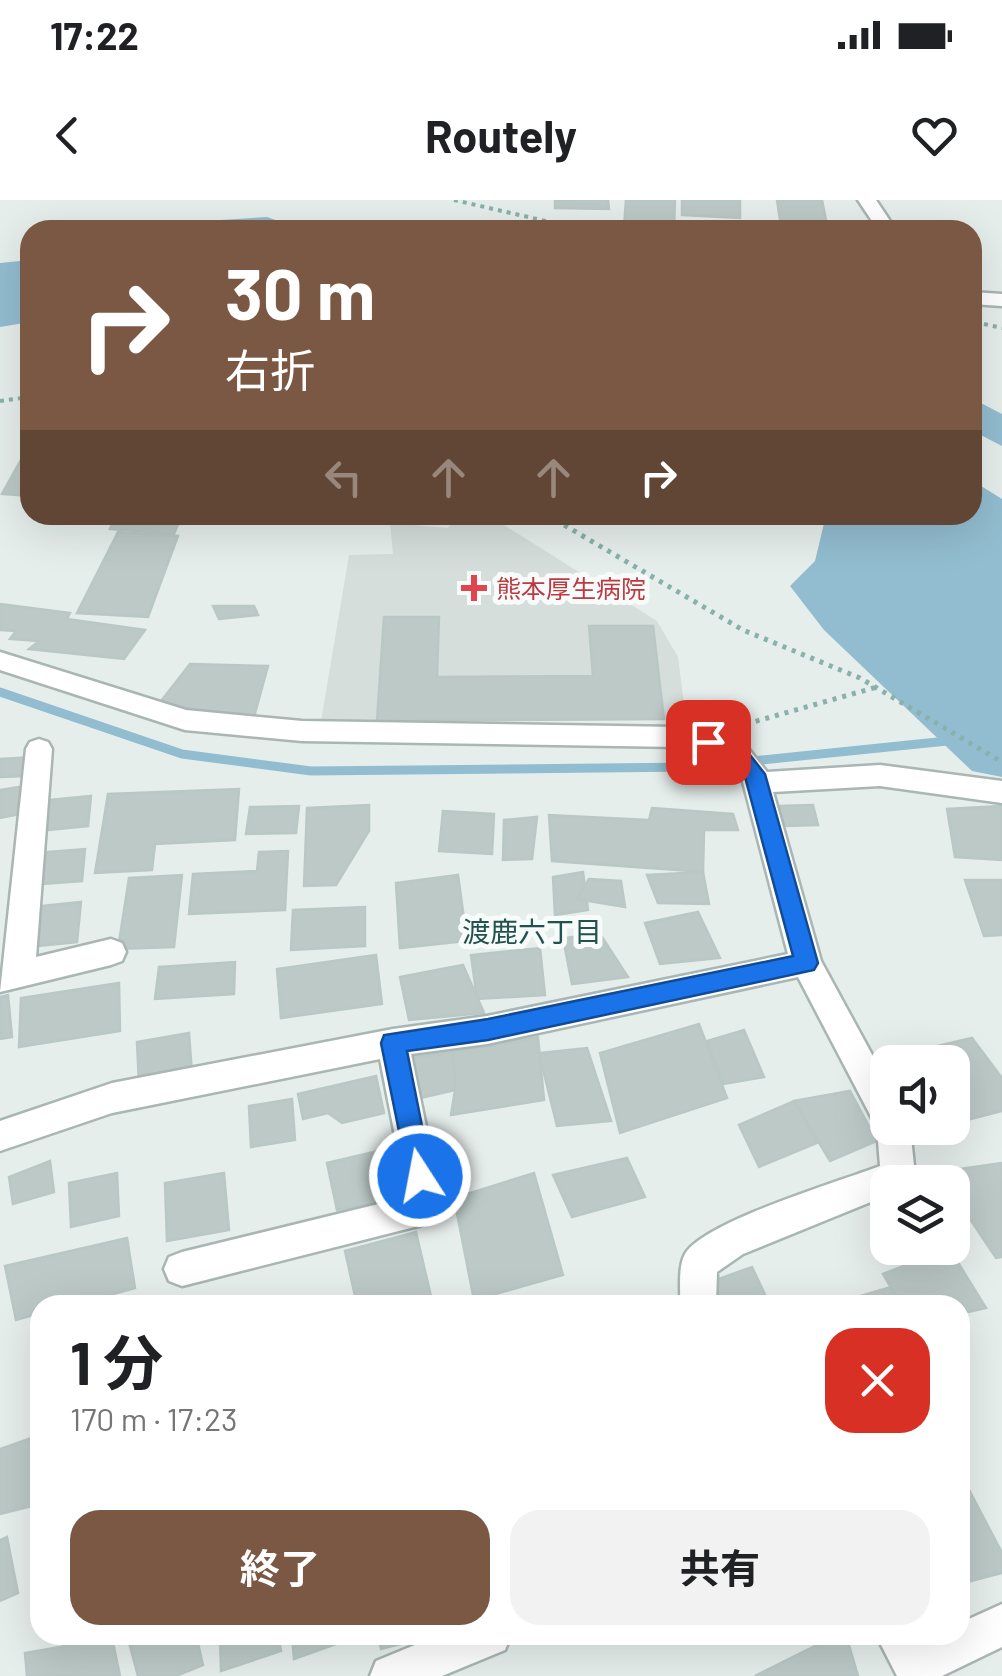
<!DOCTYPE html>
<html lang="ja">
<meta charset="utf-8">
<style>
body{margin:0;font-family:Barlow,"Noto Sans JP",sans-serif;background:#f2f2f2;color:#202124;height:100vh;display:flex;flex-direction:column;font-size:38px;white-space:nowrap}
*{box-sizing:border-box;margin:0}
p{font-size:32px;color:#757577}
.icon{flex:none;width:55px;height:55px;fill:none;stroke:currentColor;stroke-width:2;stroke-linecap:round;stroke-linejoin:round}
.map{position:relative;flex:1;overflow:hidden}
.drawer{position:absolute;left:30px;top:1095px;width:940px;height:350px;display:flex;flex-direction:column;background:#fff;border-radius:30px;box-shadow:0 10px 40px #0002}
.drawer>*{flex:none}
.hud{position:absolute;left:20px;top:20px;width:962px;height:305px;border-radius:30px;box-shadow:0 10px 40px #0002;background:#7b5843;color:#fff;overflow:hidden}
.tools{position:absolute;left:870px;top:845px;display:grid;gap:20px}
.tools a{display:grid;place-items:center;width:100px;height:100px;border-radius:20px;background:#fff;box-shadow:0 10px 40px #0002;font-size:50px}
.pin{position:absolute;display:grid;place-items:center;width:85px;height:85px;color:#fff;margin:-42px;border-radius:20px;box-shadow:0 5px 15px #0006}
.me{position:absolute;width:110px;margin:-55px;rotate:349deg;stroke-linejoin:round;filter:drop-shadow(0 0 8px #0008)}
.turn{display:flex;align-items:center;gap:35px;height:210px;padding:0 40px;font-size:45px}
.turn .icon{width:130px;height:130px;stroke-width:2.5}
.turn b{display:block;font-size:70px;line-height:85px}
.lanes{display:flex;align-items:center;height:95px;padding:0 40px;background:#0003;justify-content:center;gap:50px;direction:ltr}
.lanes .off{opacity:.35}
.round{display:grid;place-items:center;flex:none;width:105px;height:105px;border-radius:30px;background:#f2f2f2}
.headline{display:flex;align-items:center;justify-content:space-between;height:170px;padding:0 40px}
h1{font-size:60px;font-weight:700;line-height:75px}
.primary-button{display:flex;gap:20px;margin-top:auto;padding:20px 40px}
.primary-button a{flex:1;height:115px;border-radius:30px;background:#7b5843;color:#fff;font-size:40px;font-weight:700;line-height:115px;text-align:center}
.primary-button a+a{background:#f2f2f2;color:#202124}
.status{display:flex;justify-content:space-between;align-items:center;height:70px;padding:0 50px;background:#fff;direction:ltr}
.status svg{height:28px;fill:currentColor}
header{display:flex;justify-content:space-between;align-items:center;height:130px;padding:0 40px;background:#fff;font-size:45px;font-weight:700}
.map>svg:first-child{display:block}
.built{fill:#d5dedb}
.water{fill:#92bdd0}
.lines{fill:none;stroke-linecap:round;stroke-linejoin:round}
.stream{stroke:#92bdd0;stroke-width:9}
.building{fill:#bcc9c6;stroke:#b9c8c4;stroke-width:2.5}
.minor-casing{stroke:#a9b6b4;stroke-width:5}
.path-far1{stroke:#89b0aa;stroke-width:4;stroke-dasharray:4 5;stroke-linecap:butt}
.path{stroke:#89b0aa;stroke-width:5;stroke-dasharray:4 6;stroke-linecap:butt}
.minor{fill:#fff;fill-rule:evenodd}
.route{fill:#1a73e8;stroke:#114b97;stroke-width:2.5}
.health-dot{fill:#e0444e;stroke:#f7fbf9;stroke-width:4}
.labels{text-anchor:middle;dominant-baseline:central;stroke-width:10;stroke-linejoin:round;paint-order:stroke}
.health-label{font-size:25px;fill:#be3a42;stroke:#f7fbf9;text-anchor:start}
.neighbourhood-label{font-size:28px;fill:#22524d;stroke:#f7fbf9}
</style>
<div class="status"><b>17:22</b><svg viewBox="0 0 49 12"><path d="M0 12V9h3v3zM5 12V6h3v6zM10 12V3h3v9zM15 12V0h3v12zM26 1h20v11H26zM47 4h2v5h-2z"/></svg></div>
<header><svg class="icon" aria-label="back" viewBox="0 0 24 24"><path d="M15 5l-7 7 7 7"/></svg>Routely<svg class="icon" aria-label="heart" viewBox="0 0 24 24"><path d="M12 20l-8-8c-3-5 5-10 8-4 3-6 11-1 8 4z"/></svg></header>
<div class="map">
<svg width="1002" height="1476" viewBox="0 0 1002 1476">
<rect width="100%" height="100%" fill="#e6eeec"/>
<polygon class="built" points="458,315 488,315 657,421 678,457 686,520 321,521 349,355 393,354 390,323 448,328"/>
<g class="water">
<polygon points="267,17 304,30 162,30 188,22"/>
<polygon points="30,60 30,122 0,127 0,63"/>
<polygon points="973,199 1002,214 1002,246 973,231"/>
<polygon points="973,281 1002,299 1002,577 972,571 824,430 790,386 815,361 826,315 972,315"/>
</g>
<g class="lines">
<polyline class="stream" points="0,492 182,554 311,571 693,567 957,540"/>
</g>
<g class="building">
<polygon points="555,0 608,0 609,9 555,8"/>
<polygon points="626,0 675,0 674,29 624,27"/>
<polygon points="682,0 740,0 740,18 682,15"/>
<polygon points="777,0 822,0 826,20 780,20"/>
<polygon points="945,22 950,30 909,30 906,25"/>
<polygon points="23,256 30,257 30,296 2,294"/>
<polygon points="116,315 182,315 174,334 110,329"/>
<polygon points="118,332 178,336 148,417 77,413"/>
<polygon points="0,404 70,413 67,419 145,430 124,459 29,449 39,441 10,439 16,431 0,430"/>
<polygon points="213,406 254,406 258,415 219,419"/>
<polygon points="384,417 439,417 437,477 593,476 589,426 653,426 664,519 377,521"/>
<polygon points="190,464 268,466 254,517 158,505"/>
<polygon points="32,557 29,576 0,577 0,559"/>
<polygon points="19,587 20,614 0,618 0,590"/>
<polygon points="239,589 235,640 155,644 152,670 95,673 108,594"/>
<polygon points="91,596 88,626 37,631 40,601"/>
<polygon points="369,605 369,631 336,685 304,686 307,608"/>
<polygon points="813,605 818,625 784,626 779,606"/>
<polygon points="299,606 296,633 246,634 250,607"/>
<polygon points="1002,606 1002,660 955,657 947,609"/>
<polygon points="652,608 733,614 738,630 704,630 703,672 552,661 549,615 649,620"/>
<polygon points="443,611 494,614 492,654 439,651"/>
<polygon points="537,617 532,659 503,660 504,620"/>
<polygon points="85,649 82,681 30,685 35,653"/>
<polygon points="288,651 285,710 189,714 193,674 257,671 259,652"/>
<polygon points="583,672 588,710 555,715 553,677"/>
<polygon points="703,672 709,704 658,703 647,675"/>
<polygon points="182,675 174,747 118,749 129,678"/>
<polygon points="458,675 467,741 400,748 396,683"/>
<polygon points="589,679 621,681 625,707 577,699"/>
<polygon points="965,680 1002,680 1002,735 984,736"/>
<polygon points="81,702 77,742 27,747 33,707"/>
<polygon points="365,707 365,746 291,750 293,710"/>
<polygon points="698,712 720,758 660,764 645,723"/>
<polygon points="600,734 628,777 572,784 563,738"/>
<polygon points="540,748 545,795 477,799 471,755"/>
<polygon points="376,755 382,804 281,818 277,769"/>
<polygon points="235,762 234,794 155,799 159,767"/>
<polygon points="463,765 484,813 409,820 400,777"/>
<polygon points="119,783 120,831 19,847 21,798"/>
<polygon points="8,795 12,837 0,839 0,797"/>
<polygon points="699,824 727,898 620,933 600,853"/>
<polygon points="744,830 764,877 723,884 707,841"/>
<polygon points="189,833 192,874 139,884 137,842"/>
<polygon points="538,837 544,900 451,915 455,890 453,852"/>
<polygon points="972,838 1002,878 1002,911 952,924 952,862 888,862 888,872 881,859"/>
<polygon points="587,848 611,921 557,926 539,853"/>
<polygon points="453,852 455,890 412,900 406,858"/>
<polygon points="376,876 384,913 342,923 328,913 303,919 298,894"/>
<polygon points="850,891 877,941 830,961 794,901"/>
<polygon points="292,899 295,940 251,947 249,906"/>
<polygon points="794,901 817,943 759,967 739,925"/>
<polygon points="395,947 406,996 337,1010 327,963"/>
<polygon points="627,958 645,997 572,1017 553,975"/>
<polygon points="50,961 54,992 13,1004 9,977"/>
<polygon points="1002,963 1002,1057 996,1058 952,992 952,982 946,982 939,972"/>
<polygon points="117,973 119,1016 71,1027 69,983"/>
<polygon points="224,973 229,1030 167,1041 165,983"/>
<polygon points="534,973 563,1075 474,1100 454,998"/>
<polygon points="416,1032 433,1105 357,1105 345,1051"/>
<polygon points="127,1038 135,1088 72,1105 40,1105 40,1113 16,1120 5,1066"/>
<polygon points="949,1048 986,1108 960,1114 960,1105 901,1105 883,1074"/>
<polygon points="752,1067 770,1105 708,1105 699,1086"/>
<polygon points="891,1087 899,1105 830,1105"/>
<polygon points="40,1235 40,1304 0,1314 0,1249"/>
<polygon points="966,1284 1002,1353 1002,1373 960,1384 960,1286"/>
<polygon points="7,1337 18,1393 0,1401 0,1340"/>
<polygon points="127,1435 196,1435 203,1465 176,1476 138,1476"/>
<polygon points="220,1435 278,1435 281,1451 221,1471"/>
<polygon points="292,1435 361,1435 294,1459"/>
<polygon points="378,1435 435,1435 381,1449"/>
<polygon points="837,1435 846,1435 858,1476 755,1476"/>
<polygon points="112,1438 120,1476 27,1476 25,1453"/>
</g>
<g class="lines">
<defs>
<g id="minor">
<polygon points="858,0 876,0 896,30 878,30"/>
<polygon points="972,92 1002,94 1002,106 972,104"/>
<path d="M0,452L186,510L302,521L678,527L740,538L767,572L880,565L1002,581V603L880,586L773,592L821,761L888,884V928H910L915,975L912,982H888V995L743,1054L717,1072L716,1105H680C681,1090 677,1064 687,1051C713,1019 838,982 880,966L877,928L798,777L487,844L411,854L443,1009L438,1021L182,1086L169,1081L164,1069L169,1057L182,1052L407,997L380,859L112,913L0,951V921L112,883L393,829L487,816L788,754L742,578L723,554L678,547L302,541L185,530L0,470Z"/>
<polygon points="39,539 48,542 52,549 36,757 111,739 122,743 126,752 122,761 111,765 0,792 26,549 30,542"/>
<polygon points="1002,1404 1002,1447 942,1476 897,1476 876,1435 920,1435 923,1440 934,1435 960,1435 960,1423"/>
<polygon points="439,1435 511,1435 505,1450 442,1476 370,1476 376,1461"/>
</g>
</defs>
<use href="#minor" class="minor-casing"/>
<g class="path-far1">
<polyline points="454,0 585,30"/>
<polyline points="984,124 1002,128"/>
<polyline points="0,201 30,197"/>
</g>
<g class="path">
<polyline points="547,315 743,430 860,478 1002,562"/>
<polyline points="746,524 877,487"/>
</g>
<use href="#minor" class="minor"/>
</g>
<polygon class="route" points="708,534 738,540 765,574 818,763 814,770 488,840 407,851 432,976 429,985 420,988 410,985 381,843 384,835 488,819 793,756 745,577 725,552 701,547 701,536"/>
<path class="health-dot" d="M469 373h10v10h10v10h-10v10h-10v-10h-10v-10h10z"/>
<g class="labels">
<g class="health-label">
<text x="496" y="388">熊本厚生病院</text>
</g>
<g class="neighbourhood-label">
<text x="532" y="731">渡鹿六丁目</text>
</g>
</g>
</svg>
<div class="tools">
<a><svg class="icon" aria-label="sound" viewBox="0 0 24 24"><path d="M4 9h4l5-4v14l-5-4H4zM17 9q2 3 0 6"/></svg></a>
<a><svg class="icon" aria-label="layers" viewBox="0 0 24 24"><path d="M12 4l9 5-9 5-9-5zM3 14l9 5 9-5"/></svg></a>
</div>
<div class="pin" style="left:708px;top:542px;background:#d93025"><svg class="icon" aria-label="arrive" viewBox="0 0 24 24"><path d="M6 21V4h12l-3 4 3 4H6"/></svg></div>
<svg class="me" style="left:420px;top:976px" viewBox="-20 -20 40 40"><circle r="17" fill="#1a73e8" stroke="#fff" stroke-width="3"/><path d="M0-11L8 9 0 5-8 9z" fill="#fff"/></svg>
<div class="hud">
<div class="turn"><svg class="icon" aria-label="right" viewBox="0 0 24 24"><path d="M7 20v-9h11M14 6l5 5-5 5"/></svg><div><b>30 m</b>右折</div></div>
<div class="lanes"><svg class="icon off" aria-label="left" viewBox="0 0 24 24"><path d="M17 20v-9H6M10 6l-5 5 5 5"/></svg><svg class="icon off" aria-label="ahead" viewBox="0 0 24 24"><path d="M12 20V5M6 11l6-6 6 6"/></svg><svg class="icon off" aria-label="ahead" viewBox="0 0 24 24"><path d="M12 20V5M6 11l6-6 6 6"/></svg><svg class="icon" aria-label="right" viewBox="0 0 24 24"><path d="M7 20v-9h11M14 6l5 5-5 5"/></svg></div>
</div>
<section class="drawer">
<div class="headline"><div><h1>1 分</h1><p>170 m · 17:23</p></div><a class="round" style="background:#d93025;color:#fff"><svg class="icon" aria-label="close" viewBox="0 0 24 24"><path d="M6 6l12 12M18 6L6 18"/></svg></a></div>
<div class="primary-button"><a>終了</a><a>共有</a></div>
</section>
</div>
